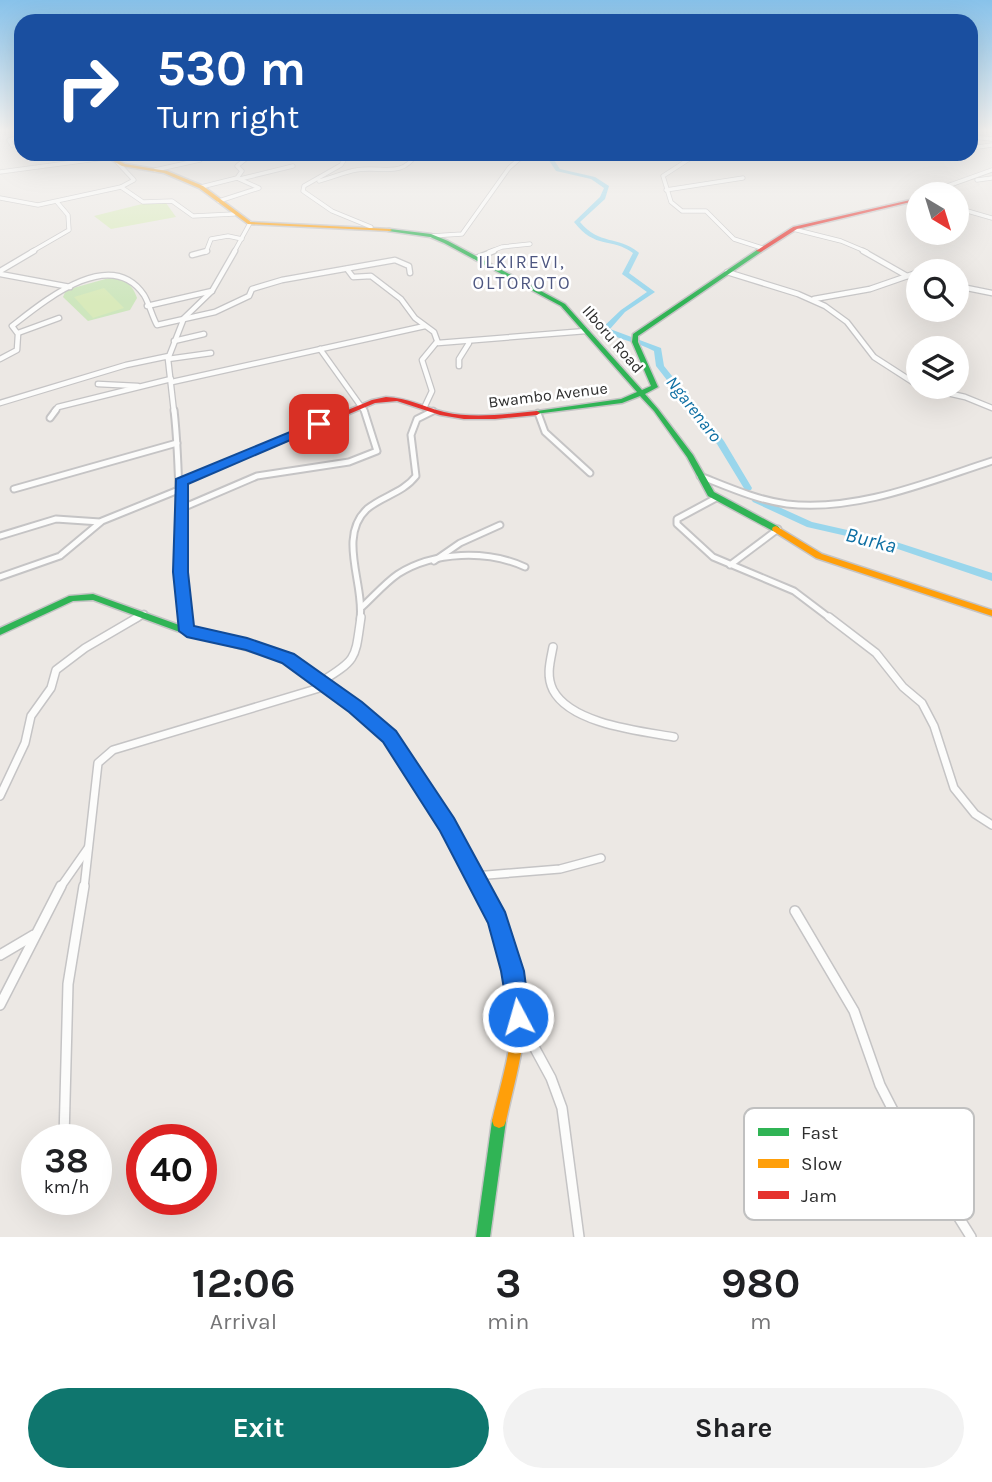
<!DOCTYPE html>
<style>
body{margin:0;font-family:Karla,sans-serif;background:#f2f2f2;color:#202124;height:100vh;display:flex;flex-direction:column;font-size:26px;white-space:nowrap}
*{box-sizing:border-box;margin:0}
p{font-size:23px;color:#757577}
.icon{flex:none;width:38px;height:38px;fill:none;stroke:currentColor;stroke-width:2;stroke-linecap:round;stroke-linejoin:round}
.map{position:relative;height:1237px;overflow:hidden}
.panel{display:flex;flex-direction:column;background:#fff;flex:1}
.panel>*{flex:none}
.guide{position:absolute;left:14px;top:14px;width:964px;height:147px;border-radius:21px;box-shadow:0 7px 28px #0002;background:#1a4fa0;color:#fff;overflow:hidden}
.needle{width:46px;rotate:142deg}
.controls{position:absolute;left:906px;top:182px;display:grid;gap:14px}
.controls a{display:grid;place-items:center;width:63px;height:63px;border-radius:50%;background:#fff;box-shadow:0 7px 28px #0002;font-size:35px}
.speed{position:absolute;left:21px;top:1124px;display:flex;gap:14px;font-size:35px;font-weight:700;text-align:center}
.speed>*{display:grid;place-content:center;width:91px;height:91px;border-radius:50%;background:#fff;box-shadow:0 7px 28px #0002;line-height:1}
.speed small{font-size:18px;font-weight:400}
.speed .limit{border:10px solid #d22;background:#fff;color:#111}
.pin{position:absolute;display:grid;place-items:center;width:60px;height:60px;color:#fff;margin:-30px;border-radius:14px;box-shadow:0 4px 10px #0006}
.me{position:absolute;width:77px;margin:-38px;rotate:354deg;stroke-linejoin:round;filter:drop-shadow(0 0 5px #0008)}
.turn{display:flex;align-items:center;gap:24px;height:147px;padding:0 28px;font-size:32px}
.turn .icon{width:91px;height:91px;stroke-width:2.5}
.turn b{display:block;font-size:49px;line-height:60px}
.eta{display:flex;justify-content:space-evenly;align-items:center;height:119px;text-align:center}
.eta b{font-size:42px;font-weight:700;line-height:49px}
.primary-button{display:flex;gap:14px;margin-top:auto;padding:14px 28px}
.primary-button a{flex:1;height:80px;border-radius:42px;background:#0f766e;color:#fff;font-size:28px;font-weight:700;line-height:80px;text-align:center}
.primary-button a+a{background:#f2f2f2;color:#202124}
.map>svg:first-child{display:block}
.green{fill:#cee6be}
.pitch{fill:#d9eabb}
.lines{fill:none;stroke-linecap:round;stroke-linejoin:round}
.river{fill:#99d6ec;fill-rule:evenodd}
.street-far4-casing{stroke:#c5c4c5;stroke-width:5}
.street-far3-casing{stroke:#c5c4c5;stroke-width:7}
.street-far2-casing{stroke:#c5c4c5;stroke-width:9}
.street-far1-casing{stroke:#c5c4c5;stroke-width:10}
.street-casing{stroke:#c5c4c5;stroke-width:12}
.fast-casing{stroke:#c5c4c5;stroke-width:3}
.slow-casing{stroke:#c5c4c5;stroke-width:3}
.jam-casing{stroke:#c5c4c5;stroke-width:3}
.street-far4{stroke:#fcfcfb;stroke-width:3.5}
.street-far3{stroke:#fcfcfb;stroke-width:4.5}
.street-far2{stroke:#fcfcfb;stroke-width:5}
.street-far1{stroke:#fcfcfb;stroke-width:7}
.street{stroke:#fcfcfb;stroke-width:9}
.fast{fill:#30b455;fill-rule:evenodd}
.slow{fill:#ff9f0a;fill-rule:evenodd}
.jam{fill:#e5322d;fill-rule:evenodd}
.route{fill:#1a73e8;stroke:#114b97;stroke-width:2}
.labels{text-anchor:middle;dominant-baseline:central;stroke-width:5;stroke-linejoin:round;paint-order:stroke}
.far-street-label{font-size:16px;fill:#2e2e2e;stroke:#fff}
.far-neighbourhood-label{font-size:18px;letter-spacing:2px;fill:#4d5680;stroke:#fff}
.far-water-label{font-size:18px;font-style:italic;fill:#0d6fa3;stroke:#fff}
.water-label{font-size:21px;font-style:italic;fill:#0d6fa3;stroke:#fff}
.key{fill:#fff;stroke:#c0c0c0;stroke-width:2}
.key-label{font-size:19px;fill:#2e2e2e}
</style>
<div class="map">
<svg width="992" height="1237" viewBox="0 0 992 1237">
<rect width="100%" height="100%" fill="#ece8e4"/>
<path class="green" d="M109,278C125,278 132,284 137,298L130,310L88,321L63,297L66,290Z"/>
<g class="pitch">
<polygon points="166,203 176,217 111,229 94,216 142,204"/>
<polygon points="104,288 124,308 93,318 74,297"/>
</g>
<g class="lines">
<g class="river">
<path d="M549,154H556L552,157L560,169L595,177L609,186L605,199L580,222C599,245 618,236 638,252L639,253L629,273L655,292L625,312L610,329L661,348L664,366L724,441L752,488L751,490H745L717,444L656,366L654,351C638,342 617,340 601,329L621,310L647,292L622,274L633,253C611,237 596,250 574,222L600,197L604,188L591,179L556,171L546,156Z"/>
<polygon points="753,492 756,493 759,498 812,522 887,539 992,573 992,581 886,545 807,527 753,502 748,495"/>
</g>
<defs>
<g id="street-far4">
<polyline points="971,137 992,139"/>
<polyline points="12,145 9,140 21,137"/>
<polyline points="971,148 992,145"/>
<polyline points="348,154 341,165 304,186 303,191 332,211 371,227"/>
<polyline points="697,154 663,176 671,202 682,211 706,211 734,239 762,248"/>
<polyline points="910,157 926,154"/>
<polyline points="118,163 134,180 121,187"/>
<polyline points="155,170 200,160"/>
<polyline points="0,172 134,154"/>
<polyline points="240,179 293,166"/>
<polyline points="977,180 992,178"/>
<path d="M319,181C332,178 344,172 356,170C380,165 402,179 416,154"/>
<polyline points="201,187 237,178 242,171 237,166 247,158 260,154"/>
<polyline points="666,190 743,178"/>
<polyline points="925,194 992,170"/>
<polyline points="0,198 38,205 121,187 143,202 172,201 193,216 234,214"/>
<polyline points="219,201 259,188 237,178"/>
<polyline points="957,208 992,218"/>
<polyline points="793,229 841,241 867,252"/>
<polyline points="431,236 462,234 509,168 525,154"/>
<polyline points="31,252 69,230 68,215 57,202"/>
<polyline points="206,252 211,239 228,236 242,239"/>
<polyline points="234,252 250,223"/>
<polyline points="489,252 502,247 530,244"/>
</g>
<g id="street-far3">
<polyline points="863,251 907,276"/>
<polyline points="192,255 207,251"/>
<polyline points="476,258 494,251"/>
<polyline points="347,269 353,277 371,276 401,299 415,318 434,332 438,343 586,331"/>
<polyline points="0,271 34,251"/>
<polyline points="727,272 798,294 825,306 847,322 874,357 919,386"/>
<polyline points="0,274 70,287"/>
<polyline points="957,286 992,293"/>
<polyline points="814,299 870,289 919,272"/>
<polyline points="147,306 212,291"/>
<polyline points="18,333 59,318"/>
<polyline points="174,341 204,334"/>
<polyline points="320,349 365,412"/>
<path d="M0,359L17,350L18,334L12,326C43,302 110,245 144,295C149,303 152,316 157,325L215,312L249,296L252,289L282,280L395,260L409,266L410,273"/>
<polyline points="168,359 211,353"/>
<polyline points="459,366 459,359 469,343"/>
<polyline points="172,382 425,326"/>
<polyline points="98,384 138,386"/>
<polyline points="921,387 965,397 992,408"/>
<polyline points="0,403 126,365 169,356"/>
<polyline points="425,406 432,391 422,360 436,343"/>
<polyline points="54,412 58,407 171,379"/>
<polyline points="174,412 168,359 184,318 212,291 235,251"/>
</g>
<g id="street-far2">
<path d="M174,410C182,480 177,550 185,619"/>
<polyline points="538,413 545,432 590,473"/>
<polyline points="50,418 56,410"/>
<path d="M700,476C728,487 757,500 787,504C857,512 927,482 992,461"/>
<polyline points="14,489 177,443"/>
<polyline points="716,498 677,519 677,524 713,557 794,591 831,619"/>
<polyline points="180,509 257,476 349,462 377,451 364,410"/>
<polyline points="0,536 56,519 100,522"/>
<polyline points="434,561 460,543 500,525"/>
<polyline points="730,565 778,529"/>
<polyline points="0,577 60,556 102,521 181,489"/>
<path d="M362,607C374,596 385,583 398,574C434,551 488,550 525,567"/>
<polyline points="135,619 144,614"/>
<path d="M360,619C365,585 337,537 367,509C382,496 403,493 416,476L411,435L417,419L433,411"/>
</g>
<g id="street-far1">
<polyline points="185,617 187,631"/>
<polyline points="829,617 876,653 903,687 922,703 934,726 954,788 975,814 992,825"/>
<path d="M553,647C550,662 546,676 553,690C571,724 640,731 674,737"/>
<path d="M322,681C358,659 355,658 361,617"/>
<polyline points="0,796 25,743 31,716 51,688 56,670 85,648 138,617"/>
<polyline points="475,876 560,869 601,858"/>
<polyline points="60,888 88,848"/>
<polyline points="84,888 98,763 113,750 326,686"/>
</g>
<g id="street">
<polyline points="795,911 854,1011 880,1085 899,1122 971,1237"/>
<polyline points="0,955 34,935"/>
<polyline points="0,1005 61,886"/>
<polyline points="519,1019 551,1078 562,1108 579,1237"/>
<polyline points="64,1139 68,984 84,886"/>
</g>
<g id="fast">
<polygon points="390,229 431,234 448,241 565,304 642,390 651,386 632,342 633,334 757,250 761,250 761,252 638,336 638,342 658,387 645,394 658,409 693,455 714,492 779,527 780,529 779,531 773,531 708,496 687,457 654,411 640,396 622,403 535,414 535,412 537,411 621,399 637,392 561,306 444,243 430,237 388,231 388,229"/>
<polygon points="93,594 179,625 291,655 344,694 346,697 344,700 341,701 338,700 285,661 177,631 93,600 73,601 0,635 0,628 69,596"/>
<polygon points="499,1114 504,1116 506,1121 490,1237 476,1237 492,1121 494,1116"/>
</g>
<g id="slow">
<polygon points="101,154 106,154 125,164 167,171 203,186 251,222 390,229 392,230 390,231 248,224 199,188 164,173 122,166"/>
<polygon points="776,526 822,554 992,610 992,616 816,558 773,531 772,529 773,527"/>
<path d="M341,693C359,701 382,721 395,736C414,758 431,785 446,810C478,863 519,939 524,1001C528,1041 514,1082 506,1121L504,1126L499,1128L494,1126L492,1121C501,1082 515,1041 512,1001C507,939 468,868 437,815C422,789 406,763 386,741C372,725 355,712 338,700L336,697L338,694Z"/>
</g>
<g id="jam">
<polygon points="919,198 919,200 797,229 761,252 756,251 793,227"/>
<path d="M386,397C408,398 424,407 444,412C474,419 507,414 537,411L540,413L537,415L495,419H464L440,415L397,401L375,403L184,484H178L177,482L178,480L372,400Z"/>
</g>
</defs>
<use href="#street-far4" class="street-far4-casing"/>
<use href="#street-far3" class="street-far3-casing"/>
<use href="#street-far2" class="street-far2-casing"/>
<use href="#street-far1" class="street-far1-casing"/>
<use href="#street" class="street-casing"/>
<use href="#fast" class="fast-casing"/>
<use href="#slow" class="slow-casing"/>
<use href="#jam" class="jam-casing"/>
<use href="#street-far4" class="street-far4"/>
<use href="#street-far3" class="street-far3"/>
<use href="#street-far2" class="street-far2"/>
<use href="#street-far1" class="street-far1"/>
<use href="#street" class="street"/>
<use href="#fast" class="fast"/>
<use href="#slow" class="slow"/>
<use href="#jam" class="jam"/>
</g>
<linearGradient id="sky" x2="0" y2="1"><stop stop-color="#88c2ea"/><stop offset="0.43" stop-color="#f6f5f3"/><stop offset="1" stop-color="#f6f5f3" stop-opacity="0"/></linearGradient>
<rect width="992" height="302" fill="url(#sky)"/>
<polygon class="route" points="319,420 323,421 323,426 188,484 188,572 194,626 247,638 294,654 362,702 396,731 454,818 505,912 524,971 530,1017 526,1025 518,1028 510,1025 501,971 488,923 440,831 383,742 349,712 282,663 246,650 187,637 179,631 173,572 176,479"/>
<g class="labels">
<g class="far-street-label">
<text transform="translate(613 339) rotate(49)">Ilboru Road</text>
<text transform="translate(548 395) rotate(-7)">Bwambo Avenue</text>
</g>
<g class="far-neighbourhood-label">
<text x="522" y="262">ILKIREVI,<tspan x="522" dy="21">OLTOROTO</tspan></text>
</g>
<g class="far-water-label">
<text transform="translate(694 409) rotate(52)">Ngarenaro</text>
</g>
<g class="water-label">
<text transform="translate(871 540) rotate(14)">Burka</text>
</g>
</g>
<rect x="744" y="1108" width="230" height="112" rx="10" class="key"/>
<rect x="758" y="1128" width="31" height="8" fill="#30b455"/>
<rect x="758" y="1159" width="31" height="9" fill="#ff9f0a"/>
<rect x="758" y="1191" width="31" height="8" fill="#e5322d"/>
<g class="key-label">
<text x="801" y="1139">Fast</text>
<text x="801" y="1170">Slow</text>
<text x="801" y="1202">Jam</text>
</g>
</svg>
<div class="controls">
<a><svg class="needle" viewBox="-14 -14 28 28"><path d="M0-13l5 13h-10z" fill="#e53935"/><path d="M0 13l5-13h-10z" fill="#757577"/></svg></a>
<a><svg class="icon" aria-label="search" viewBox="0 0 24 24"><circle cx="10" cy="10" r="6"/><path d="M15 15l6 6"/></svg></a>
<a><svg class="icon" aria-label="layers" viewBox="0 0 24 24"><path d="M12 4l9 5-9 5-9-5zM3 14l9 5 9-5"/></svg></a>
</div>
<div class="speed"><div>38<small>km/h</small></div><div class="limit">40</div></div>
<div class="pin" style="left:319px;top:424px;background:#d93025"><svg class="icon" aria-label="arrive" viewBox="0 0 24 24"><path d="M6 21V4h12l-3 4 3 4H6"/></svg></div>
<svg class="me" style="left:518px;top:1017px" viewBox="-20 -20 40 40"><circle r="17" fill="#1a73e8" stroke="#fff" stroke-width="3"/><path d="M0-11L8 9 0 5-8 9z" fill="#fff"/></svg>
<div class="guide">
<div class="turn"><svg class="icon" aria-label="right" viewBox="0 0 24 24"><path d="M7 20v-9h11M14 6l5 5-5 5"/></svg><div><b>530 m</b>Turn right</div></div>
</div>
</div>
<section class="panel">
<div class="eta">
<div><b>12:06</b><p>Arrival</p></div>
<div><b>3</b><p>min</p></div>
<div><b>980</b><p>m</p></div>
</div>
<div class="primary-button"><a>Exit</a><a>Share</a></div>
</section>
